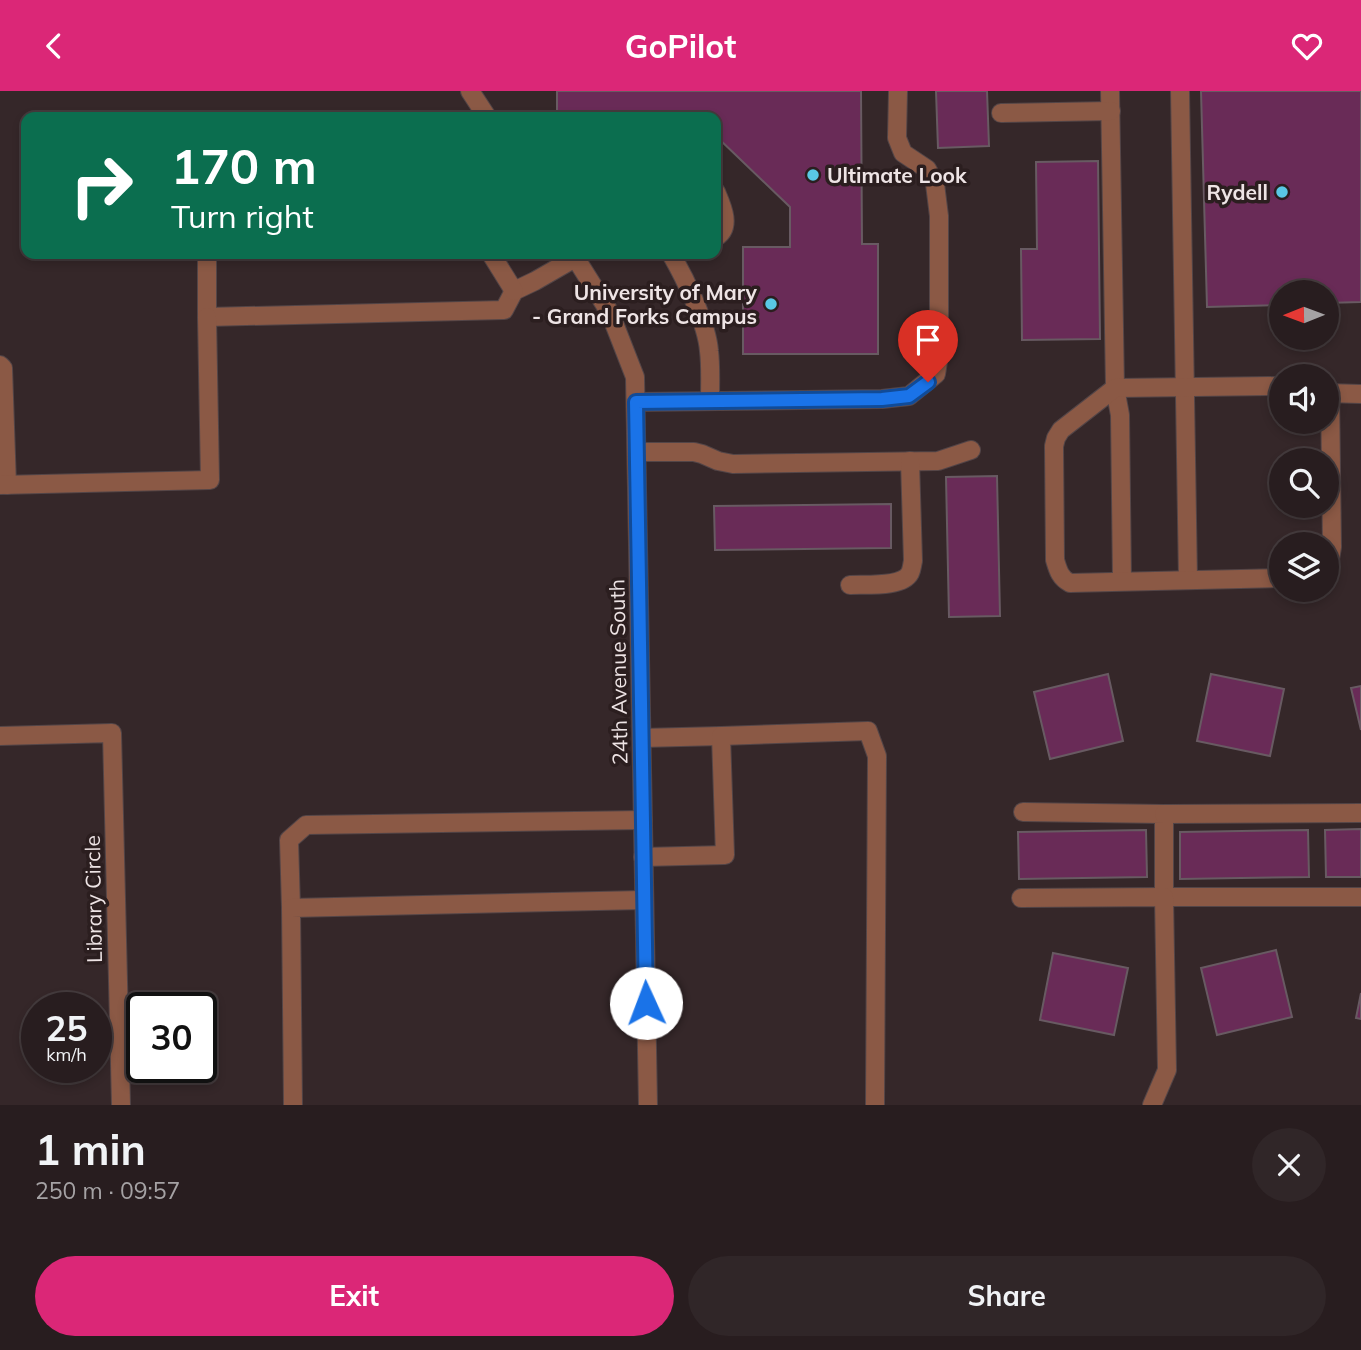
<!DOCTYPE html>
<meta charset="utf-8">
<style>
body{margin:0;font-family:Mulish,sans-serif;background:#302628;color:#f1f3f6;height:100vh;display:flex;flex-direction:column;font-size:26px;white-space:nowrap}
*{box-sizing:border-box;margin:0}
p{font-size:23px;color:#a5a2a4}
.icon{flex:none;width:38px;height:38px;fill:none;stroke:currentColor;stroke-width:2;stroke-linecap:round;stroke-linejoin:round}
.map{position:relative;height:1014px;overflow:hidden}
.details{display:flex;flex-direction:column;background:#281d1f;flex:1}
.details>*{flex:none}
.guide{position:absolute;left:21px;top:21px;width:700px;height:147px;border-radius:14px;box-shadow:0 4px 10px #0003,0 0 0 2px #443b3d;background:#0b6e4f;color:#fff;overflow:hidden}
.needle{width:46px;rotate:269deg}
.fabs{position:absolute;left:1269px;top:189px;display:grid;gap:14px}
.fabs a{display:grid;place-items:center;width:70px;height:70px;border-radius:50%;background:#281d1f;box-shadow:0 4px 10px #0003,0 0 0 2px #443b3d;font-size:35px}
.speed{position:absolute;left:21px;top:901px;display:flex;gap:14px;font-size:35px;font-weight:700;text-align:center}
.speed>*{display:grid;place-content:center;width:91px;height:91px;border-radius:50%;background:#281d1f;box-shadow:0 4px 10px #0003,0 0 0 2px #443b3d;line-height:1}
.speed small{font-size:18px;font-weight:400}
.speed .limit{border:4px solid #111;border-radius:10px;background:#fff;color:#111}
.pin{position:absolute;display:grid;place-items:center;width:60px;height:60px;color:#fff;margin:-72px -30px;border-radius:50% 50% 50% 0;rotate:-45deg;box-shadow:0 0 7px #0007}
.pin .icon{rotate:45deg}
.me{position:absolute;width:77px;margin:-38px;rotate:358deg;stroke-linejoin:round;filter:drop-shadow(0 0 5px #0008)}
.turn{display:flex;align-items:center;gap:24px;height:147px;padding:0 35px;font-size:32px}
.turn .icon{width:91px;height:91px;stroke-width:2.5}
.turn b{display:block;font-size:49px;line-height:60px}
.round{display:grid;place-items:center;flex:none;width:74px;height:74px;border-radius:37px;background:#302628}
.head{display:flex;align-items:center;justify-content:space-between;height:119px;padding:0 35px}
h1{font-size:42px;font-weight:700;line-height:52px}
.button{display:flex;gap:14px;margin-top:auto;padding:14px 35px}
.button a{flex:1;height:80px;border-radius:42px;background:#db2777;color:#fff;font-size:28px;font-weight:700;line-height:80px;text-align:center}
.button a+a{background:#302628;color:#f1f3f6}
header{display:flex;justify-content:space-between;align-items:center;height:91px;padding:0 35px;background:#db2777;color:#fff;font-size:32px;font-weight:700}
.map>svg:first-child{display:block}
.building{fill:#692b57;stroke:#685a62;stroke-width:2}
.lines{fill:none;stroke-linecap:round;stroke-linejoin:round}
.minor-casing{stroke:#534547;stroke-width:20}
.minor{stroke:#8b5945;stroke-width:18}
.route-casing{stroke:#114b97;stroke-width:18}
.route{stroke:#1a73e8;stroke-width:12}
.poi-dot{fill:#59c8e5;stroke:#2b1e1f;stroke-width:2.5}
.labels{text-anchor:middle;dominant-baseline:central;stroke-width:7;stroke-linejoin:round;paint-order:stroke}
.poi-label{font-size:21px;font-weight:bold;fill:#eee4e5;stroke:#2b1e1f;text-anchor:end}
.street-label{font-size:21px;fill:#eee4e5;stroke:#2b1e1f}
</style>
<header><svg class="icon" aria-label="back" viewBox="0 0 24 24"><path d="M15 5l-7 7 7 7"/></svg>GoPilot<svg class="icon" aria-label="heart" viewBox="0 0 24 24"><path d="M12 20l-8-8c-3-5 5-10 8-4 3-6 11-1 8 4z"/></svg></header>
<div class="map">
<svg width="1361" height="1014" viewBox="0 0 1361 1014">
<rect width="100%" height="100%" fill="#352729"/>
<g class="building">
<polygon points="557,0 861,0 862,153 878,153 878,263 743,263 743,156 790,156 790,116 716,45 716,26 557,26"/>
<polygon points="936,0 987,0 989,55 938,57"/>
<polygon points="1201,0 1361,0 1361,211 1326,212 1326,201 1281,201 1281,214 1207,216"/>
<polygon points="1098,70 1100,248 1022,249 1021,158 1037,158 1036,71"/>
<polygon points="997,385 1000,525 949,526 946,386"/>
<polygon points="891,413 891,457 715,459 714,415"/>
<polygon points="1108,583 1123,650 1050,668 1034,601"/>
<polygon points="1211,583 1284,598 1270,665 1197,650"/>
<polygon points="1361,595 1361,639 1351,597"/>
<polygon points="1361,738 1361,786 1326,786 1325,739"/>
<polygon points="1146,739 1147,786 1019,788 1018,741"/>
<polygon points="1308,739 1309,786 1180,788 1180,741"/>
<polygon points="1276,859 1292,926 1217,944 1201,877"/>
<polygon points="1053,862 1128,877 1114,944 1040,929"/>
<polygon points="1361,902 1361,928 1356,927"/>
</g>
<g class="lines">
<defs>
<g id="minor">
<polyline points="470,0 487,26"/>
<polyline points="1110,0 1115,297 1120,324 1122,490"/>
<polyline points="1180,0 1188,489"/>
<polyline points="1001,22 1111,20"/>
<path d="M716,101C722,115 732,136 716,146"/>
<polyline points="207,163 207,226 504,219 514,200 535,190 575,167"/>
<polyline points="491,163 514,200"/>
<path d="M573,163L610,222L635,286C639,529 642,772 648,1014"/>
<path d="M671,163C685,187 707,233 709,260C711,276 710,293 710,310"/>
<polyline points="0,274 3,277 7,394"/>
<path d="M1281,295L1115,297L1061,339L1056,347L1054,355L1055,469C1058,479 1060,487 1070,492L1281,487"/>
<polyline points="1326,302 1361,303"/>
<polyline points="636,311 882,308 909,305 936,283 939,264 939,125 935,93 927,78 903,62 897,47 898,0"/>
<polyline points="637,361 694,361 702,363 718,370 733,373 938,370 971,359"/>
<polyline points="0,394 210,389 207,226"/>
<polyline points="1326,473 1330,468 1332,456 1330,302"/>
<path d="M850,494C865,493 902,497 910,482C912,478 912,474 913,470L910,370"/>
<polyline points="0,645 112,642 121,1014"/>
<polyline points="642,647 721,645"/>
<polyline points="1023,721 1164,723 1164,806 1361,806"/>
<polyline points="1164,723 1361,722"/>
<polyline points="643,766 725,764 721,645 868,640 877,665 875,1014"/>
<polyline points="1021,807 1164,806 1167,979 1152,1014"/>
<polyline points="291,817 289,749 306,734 643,729"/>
<polyline points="293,1014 291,817 643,809"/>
</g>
</defs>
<use href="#minor" class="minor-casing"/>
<use href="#minor" class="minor"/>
</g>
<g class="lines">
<defs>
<polyline id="route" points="646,912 636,311 882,308 909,305 928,291"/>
</defs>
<use href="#route" class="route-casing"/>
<use href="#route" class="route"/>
</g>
<g class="poi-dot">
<circle cx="813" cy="84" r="7"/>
<circle cx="1282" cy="101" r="7"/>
<circle cx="771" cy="213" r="7"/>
</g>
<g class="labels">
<g class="poi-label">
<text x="827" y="84" text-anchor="start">Ultimate Look</text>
<text x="1268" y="101">Rydell</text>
<text x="757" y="201">University of Mary<tspan x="757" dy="24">- Grand Forks Campus</tspan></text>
</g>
<g class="street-label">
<text transform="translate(618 581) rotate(-91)">24th Avenue South</text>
<text transform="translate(93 808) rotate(-91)">Library Circle</text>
</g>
</g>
</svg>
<div class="fabs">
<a><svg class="needle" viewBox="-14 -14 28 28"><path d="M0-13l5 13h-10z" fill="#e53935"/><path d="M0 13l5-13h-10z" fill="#a5a2a4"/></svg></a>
<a><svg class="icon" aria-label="sound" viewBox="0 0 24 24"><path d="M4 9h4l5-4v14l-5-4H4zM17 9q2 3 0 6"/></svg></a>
<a><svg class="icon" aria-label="search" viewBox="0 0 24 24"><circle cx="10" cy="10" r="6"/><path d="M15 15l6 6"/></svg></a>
<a><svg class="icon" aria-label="layers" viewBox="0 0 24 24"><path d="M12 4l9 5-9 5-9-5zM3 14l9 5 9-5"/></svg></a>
</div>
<div class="speed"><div>25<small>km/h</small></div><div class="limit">30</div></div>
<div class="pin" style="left:928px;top:291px;background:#d93025"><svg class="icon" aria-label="arrive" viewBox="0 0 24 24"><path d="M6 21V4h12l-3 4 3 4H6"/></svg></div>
<svg class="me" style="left:646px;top:912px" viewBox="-20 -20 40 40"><circle r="19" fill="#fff"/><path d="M0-13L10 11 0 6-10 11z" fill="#1a73e8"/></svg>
<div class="guide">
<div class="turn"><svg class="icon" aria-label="right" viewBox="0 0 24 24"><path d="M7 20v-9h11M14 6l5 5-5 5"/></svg><div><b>170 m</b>Turn right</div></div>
</div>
</div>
<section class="details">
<div class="head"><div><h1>1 min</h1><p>250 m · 09:57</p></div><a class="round"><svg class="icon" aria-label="close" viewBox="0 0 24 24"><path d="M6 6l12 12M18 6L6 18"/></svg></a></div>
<div class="button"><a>Exit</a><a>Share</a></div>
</section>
